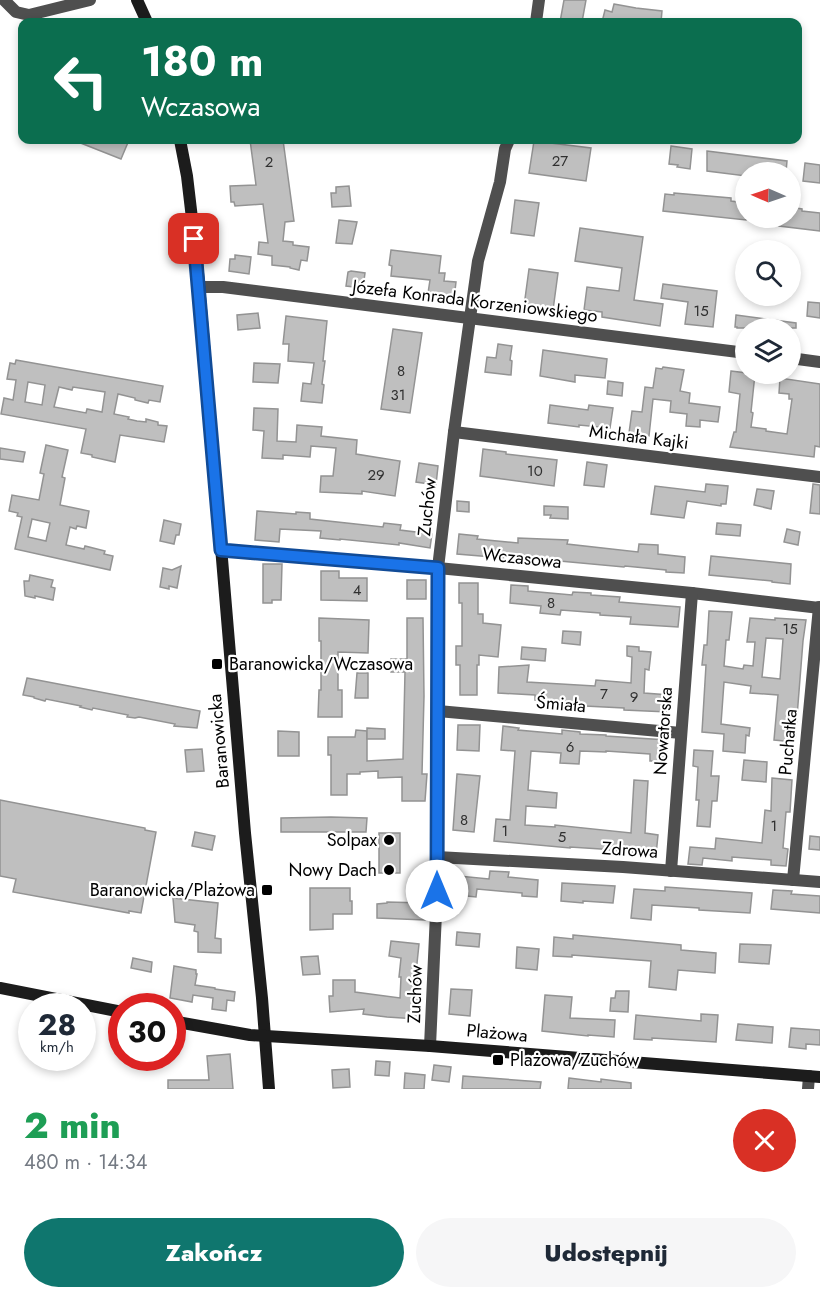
<!DOCTYPE html>
<html lang="pl">
<meta charset="utf-8">
<style>
body{margin:0;font-family:Jost,sans-serif;background:#f6f6f7;color:#1f2937;height:100vh;display:flex;flex-direction:column;font-size:22px;white-space:nowrap}
*{box-sizing:border-box;margin:0}
p{font-size:20px;color:#747a83}
.icon{flex:none;width:33px;height:33px;fill:none;stroke:currentColor;stroke-width:2;stroke-linecap:round;stroke-linejoin:round}
.map{position:relative;height:1089px;overflow:hidden}
.side{display:flex;flex-direction:column;background:#fff;flex:1}
.side>*{flex:none}
.guide{position:absolute;left:18px;top:18px;width:784px;height:126px;border-radius:12px;box-shadow:0 3px 9px #0003;background:#0b6e4f;color:#fff;overflow:hidden}
.needle{width:39px;rotate:272deg}
.fabs{position:absolute;left:735px;top:162px;display:grid;gap:12px}
.fabs a{display:grid;place-items:center;width:66px;height:66px;border-radius:50%;background:#fff;box-shadow:0 3px 9px #0003;font-size:30px}
.speed{position:absolute;left:18px;top:993px;display:flex;gap:12px;font-size:30px;font-weight:700;text-align:center}
.speed>*{display:grid;place-content:center;width:78px;height:78px;border-radius:50%;background:#fff;box-shadow:0 3px 9px #0003;line-height:1}
.speed small{font-size:15px;font-weight:400}
.speed .limit{border:9px solid #d22;background:#fff;color:#111}
.pin{position:absolute;display:grid;place-items:center;width:51px;height:51px;color:#fff;margin:-26px;border-radius:12px;box-shadow:0 3px 9px #0006}
.me{position:absolute;width:66px;margin:-33px;rotate:0deg;stroke-linejoin:round;filter:drop-shadow(0 0 4px #0008)}
.turn{display:flex;align-items:center;gap:21px;height:126px;padding:0 24px;font-size:27px}
.turn .icon{width:78px;height:78px;stroke-width:2.5}
.turn b{display:block;font-size:42px;line-height:51px}
.round{display:grid;place-items:center;flex:none;width:63px;height:63px;border-radius:32px;background:#f6f6f7}
.summary{display:flex;align-items:center;justify-content:space-between;height:102px;padding:0 24px}
h1{font-size:36px;font-weight:800;line-height:45px;color:#1e9e55}
.cta{display:flex;gap:12px;margin-top:auto;padding:12px 24px}
.cta a{flex:1;height:69px;border-radius:36px;background:#0f766e;color:#fff;font-size:24px;font-weight:800;line-height:69px;text-align:center}
.cta a+a{background:#f6f6f7;color:#1f2937}
.map>svg:first-child{display:block}
.building{fill:#bfbfbf;stroke:#939393;stroke-width:1.5;fill-rule:evenodd}
.lines{fill:none;stroke-linecap:round;stroke-linejoin:round}
.street{stroke:#4f4f4f;stroke-width:12}
.secondary{stroke:#1c1c1c;stroke-width:12}
.route-casing{stroke:#114b97;stroke-width:15}
.route{stroke:#1a73e8;stroke-width:10}
.poi-dot{fill:#000;stroke:#fff;stroke-width:2}
.labels{text-anchor:middle;dominant-baseline:central;stroke-width:4.5;stroke-linejoin:round;paint-order:stroke}
.number-label{font-size:15px;fill:#303030}
.street-label{font-size:18px;fill:#000;stroke:#fff}
.poi-label{font-size:18px;fill:#000;stroke:#fff;text-anchor:end}
</style>
<div class="map">
<svg width="820" height="1089" viewBox="0 0 820 1089">
<rect width="100%" height="100%" fill="#fff"/>
<g class="building">
<polygon points="564,0 586,0 582,22 560,22"/>
<polygon points="614,4 636,8 662,11 661,22 602,22 605,10 612,12"/>
<polygon points="73,140 129,140 121,159"/>
<polygon points="250,140 283,140 294,221 285,222 283,241 293,242 293,245 309,247 307,261 301,260 299,270 290,268 290,267 272,265 272,256 258,254 259,242 268,243 263,204 235,206 234,202 231,202 230,186 256,185"/>
<polygon points="534,141 591,148 586,181 529,173"/>
<polygon points="671,146 692,149 690,169 677,167 678,165 669,164"/>
<polygon points="707,151 787,161 786,172 746,172 746,176 707,171"/>
<polygon points="805,163 820,165 820,183 803,181"/>
<polygon points="349,186 351,206 332,207 331,193 336,193 336,187"/>
<polygon points="674,193 731,198 731,201 746,203 746,220 663,211 665,194 674,195"/>
<polygon points="515,200 539,203 534,236 511,233"/>
<polygon points="790,207 802,209 802,211 820,213 820,231 779,226 780,218 790,218"/>
<polygon points="339,220 357,222 352,244 336,243"/>
<polygon points="580,228 643,237 634,300 663,304 660,326 602,317 602,312 584,310 587,287 619,291 622,268 575,261"/>
<polygon points="391,250 441,256 439,273 445,273 444,281 456,282 454,299 436,297 436,294 428,293 430,280 391,276 392,266 389,265"/>
<polygon points="235,255 251,257 249,274 229,271 230,259 235,259"/>
<polygon points="529,269 558,273 553,310 524,306"/>
<polygon points="351,271 365,273 363,288 346,286 348,272"/>
<polygon points="663,284 717,291 713,327 685,324 688,302 661,298"/>
<polygon points="808,302 820,303 820,318 807,316"/>
<polygon points="258,313 260,328 238,330 237,315"/>
<polygon points="736,315 796,323 796,328 737,328 737,327 735,327"/>
<polygon points="286,316 327,321 323,361 325,361 322,384 324,385 322,403 301,401 303,383 311,384 314,363 288,361 289,344 283,344"/>
<polygon points="393,329 422,333 410,413 381,409"/>
<polygon points="498,344 512,346 510,360 512,361 511,375 485,372 487,357 496,358"/>
<polygon points="543,350 607,359 605,378 575,375 575,382 540,376"/>
<path d="M16,360L163,386L160,402L149,400L148,403L135,400V398L118,394L114,414L129,417L128,419L137,421L146,422V419L158,422V425L167,426L164,442L120,435L115,462L92,457V455L81,453L86,429L1,414L4,398L13,400L16,380L7,379L10,363L15,364ZM28,382L45,385L42,405L25,402ZM59,387L72,390L73,387L105,392L102,412L87,409L86,413L54,407Z"/>
<polygon points="254,363 280,364 278,383 253,382"/>
<polygon points="663,367 684,370 680,391 690,393 689,403 720,407 718,422 700,420 700,427 686,426 687,414 670,412 671,401 653,399 649,436 629,433 632,411 642,412 645,387 653,388 656,368 662,369"/>
<polygon points="731,371 755,374 751,412 753,413 751,427 766,429 766,431 787,434 792,399 789,399 789,394 779,393 780,378 820,384 820,447 815,446 814,457 730,447 734,432 736,432 740,394 729,392"/>
<polygon points="608,381 623,383 622,396 607,394"/>
<polygon points="550,405 588,410 589,405 613,408 610,428 579,425 579,427 548,423"/>
<polygon points="254,408 278,409 277,441 296,442 297,425 322,427 321,436 357,440 356,454 400,461 395,496 362,491 362,494 320,492 321,476 333,476 336,448 311,446 310,457 283,455 283,459 262,458 264,431 253,430"/>
<path d="M46,445L68,450L62,477L65,478L60,505L89,511L86,528L77,526L76,529L70,527L66,545L84,549L85,546L105,551L104,554L113,556L110,570L15,549L22,517L17,516L18,513L9,511L12,495L39,500L44,474L40,473ZM32,519L50,523L46,541L28,537Z"/>
<polygon points="0,448 25,452 23,462 0,459"/>
<polygon points="483,449 506,452 506,454 557,460 554,486 480,476"/>
<polygon points="587,462 607,465 604,487 584,485"/>
<polygon points="419,463 438,466 436,485 416,482"/>
<polygon points="706,484 728,486 726,504 721,504 721,506 687,501 684,518 651,514 655,486 705,492"/>
<polygon points="813,484 820,485 820,514 810,513"/>
<polygon points="757,489 774,491 771,509 754,505"/>
<polygon points="457,501 469,502 469,512 457,511"/>
<polygon points="544,506 568,507 568,519 550,518 551,515 544,515"/>
<polygon points="257,511 296,514 296,512 310,513 310,519 383,527 384,523 401,525 400,530 432,534 430,548 399,543 399,545 340,539 340,540 320,538 321,531 280,529 279,542 255,540"/>
<polygon points="164,520 181,524 179,535 176,535 174,544 160,541"/>
<polygon points="717,523 741,525 740,536 716,534"/>
<polygon points="787,529 800,532 798,545 784,542"/>
<polygon points="459,534 478,536 477,539 518,543 518,538 568,540 567,544 638,552 639,544 658,545 658,554 685,557 684,573 666,572 666,570 625,566 624,567 504,556 504,558 457,554"/>
<polygon points="711,556 791,564 790,584 772,582 772,581 709,575"/>
<polygon points="263,564 282,564 281,600 272,600 272,603 263,603"/>
<polygon points="181,566 177,588 169,586 169,589 160,587 163,568 172,570"/>
<polygon points="321,571 339,571 339,578 367,578 367,601 321,600"/>
<polygon points="30,575 53,580 51,587 55,588 53,600 35,596 35,598 25,596 24,581 29,581"/>
<rect x="407" y="580" width="19" height="19"/>
<polygon points="459,583 478,583 478,614 483,614 483,623 501,625 498,657 479,655 479,665 477,665 477,695 460,695 460,665 456,665 456,646 462,646 462,603 459,603"/>
<polygon points="511,585 528,586 528,591 572,595 573,592 591,593 591,595 620,597 619,602 680,607 678,627 630,624 631,617 600,615 600,613 561,610 560,615 540,613 541,606 510,603"/>
<path d="M709,611L732,612L729,640H726L724,666L743,669L744,665L753,666L755,642H747L750,618L775,620V618L806,620L803,641L795,742L774,740L778,695L750,693L751,686L724,682L721,724L750,728L749,736L746,735L745,753L723,751L724,734L702,732L706,665H702L704,645H707ZM766,638L783,639L780,679L762,677Z"/>
<polygon points="319,618 369,620 368,653 338,652 338,690 342,690 342,717 318,717 319,690 321,690 321,641 319,641"/>
<polygon points="407,618 423,618 424,696 422,774 427,774 425,801 402,801 402,777 378,778 378,771 360,772 360,774 347,774 347,795 331,795 331,755 328,755 328,737 355,737 356,730 367,731 367,761 403,759 405,672 391,672 391,659 407,659"/>
<polygon points="563,631 581,632 580,645 562,643"/>
<polygon points="627,646 639,647 639,651 651,652 649,670 645,669 644,693 670,695 668,712 624,710 624,708 565,705 565,702 535,700 535,695 498,693 499,667 529,665 527,682 595,686 596,680 631,683 632,657 627,656"/>
<polygon points="522,647 546,649 545,661 521,659"/>
<polygon points="357,673 368,673 368,698 355,698"/>
<polygon points="27,678 200,711 197,728 174,726 175,724 139,717 135,718 127,717 128,715 93,708 92,710 80,707 81,706 46,699 45,701 34,698 34,697 23,695"/>
<polygon points="458,725 480,725 479,751 457,750"/>
<polygon points="503,726 519,728 518,730 562,734 562,730 580,732 580,734 606,735 606,736 667,740 666,761 650,761 650,754 606,751 606,752 580,751 579,764 560,763 561,753 531,751 528,790 557,793 556,808 526,806 525,825 555,827 555,825 631,833 634,780 648,781 645,833 658,835 656,855 601,849 570,847 570,848 494,841 496,819 510,820 515,751 501,750"/>
<polygon points="367,728 385,729 385,739 367,739"/>
<polygon points="278,731 299,732 299,756 278,756"/>
<polygon points="202,749 204,771 187,772 185,750"/>
<polygon points="694,750 713,751 711,776 719,776 717,801 712,801 710,827 697,826 699,800 696,800 698,767 693,766"/>
<polygon points="744,760 767,762 766,782 742,780"/>
<polygon points="457,774 480,776 474,832 453,830"/>
<polygon points="772,778 792,780 790,812 786,812 783,848 788,849 786,866 771,865 771,860 732,857 732,861 703,858 702,865 688,864 690,847 715,849 716,838 762,843 765,810 771,811"/>
<polygon points="0,800 145,828 145,830 156,832 141,913 129,911 129,913 13,892 16,879 0,876"/>
<polygon points="331,817 367,818 366,832 281,832 281,818"/>
<polygon points="195,832 215,836 212,850 192,846"/>
<rect x="379" y="833" width="21" height="40"/>
<polygon points="810,836 820,837 820,850 809,849"/>
<polygon points="490,871 509,872 508,877 538,880 537,897 522,896 522,893 477,889 476,897 457,895 459,876 489,879"/>
<polygon points="562,883 615,886 613,903 583,901 583,903 561,901"/>
<polygon points="665,887 752,893 750,913 699,910 699,908 652,905 651,920 631,918 634,889 665,891"/>
<polygon points="310,888 350,888 350,901 352,901 352,914 333,914 333,929 310,930"/>
<polygon points="773,890 792,891 791,894 820,896 820,913 771,909"/>
<polygon points="173,898 218,903 215,938 221,939 221,953 198,952 198,932 194,931 195,925 175,922"/>
<polygon points="387,902 425,903 425,920 377,918 377,904 387,903"/>
<polygon points="457,932 480,934 479,947 456,945"/>
<polygon points="573,935 681,945 681,950 716,953 715,973 678,970 676,990 649,987 651,961 572,955 572,957 553,956 554,937 573,939"/>
<polygon points="391,941 419,944 416,973 418,974 419,981 417,1019 387,1017 363,1014 364,1009 330,1012 329,996 333,996 333,980 355,980 355,992 400,998 401,977 399,977 401,958 389,956"/>
<polygon points="740,944 771,945 769,964 739,962"/>
<polygon points="517,947 539,949 537,970 516,968"/>
<polygon points="318,956 320,974 303,975 301,957"/>
<polygon points="133,958 152,962 151,972 131,968"/>
<polygon points="174,966 196,970 196,974 197,974 195,985 215,988 215,989 235,992 234,1001 227,1000 226,1011 212,1009 213,998 193,995 192,1002 170,998"/>
<polygon points="451,989 472,990 470,1016 449,1014"/>
<polygon points="616,991 629,991 628,1012 610,1011 611,998 615,998"/>
<polygon points="545,995 572,997 570,1018 615,1020 614,1037 588,1035 588,1036 542,1031"/>
<polygon points="701,1014 718,1015 716,1042 652,1038 652,1040 634,1039 636,1015 701,1021"/>
<polygon points="738,1024 773,1027 772,1043 736,1040"/>
<polygon points="791,1028 820,1030 820,1045 806,1044 806,1049 789,1047"/>
<polygon points="230,1054 233,1089 168,1089 168,1080 209,1080 207,1056"/>
<polygon points="376,1061 390,1062 389,1076 375,1075"/>
<polygon points="434,1065 451,1067 449,1082 432,1080"/>
<polygon points="349,1069 350,1087 333,1088 332,1070"/>
<polygon points="405,1073 425,1075 424,1089 404,1089"/>
<polygon points="463,1076 541,1082 540,1089 462,1089"/>
<polygon points="569,1078 601,1082 601,1079 631,1083 631,1089 568,1089"/>
</g>
<g class="lines">
<g class="street">
<polyline points="4,0 16,12 29,15 90,0"/>
<polyline points="536,22 539,0"/>
<polyline points="199,287 223,287 746,353"/>
<polyline points="790,358 820,362"/>
<polyline points="454,432 820,477"/>
<polyline points="221,550 438,568 692,593 820,608"/>
<polyline points="438,711 681,733"/>
<polyline points="437,857 623,867 820,882"/>
<polyline points="671,871 692,593"/>
<polyline points="793,880 819,607"/>
<polyline points="430,1046 437,891 438,568 454,432 478,261 500,182 505,149 509,140"/>
<polyline points="808,1089 809,1076"/>
</g>
<g class="secondary">
<polyline points="137,0 147,22"/>
<polyline points="180,140 187,176 197,261 245,833 262,998 269,1089"/>
<polyline points="0,988 122,1012"/>
<polyline points="172,1021 250,1035 430,1046 820,1077"/>
</g>
</g>
<g class="lines">
<defs>
<polyline id="route" points="194,239 221,550 438,568 437,891"/>
</defs>
<use href="#route" class="route-casing"/>
<use href="#route" class="route"/>
</g>
<g class="poi-dot">
<rect x="211" y="658" width="12" height="12" rx="3"/>
<circle cx="389" cy="840" r="6"/>
<circle cx="389" cy="870" r="6"/>
<rect x="261" y="884" width="12" height="12" rx="3"/>
<rect x="492" y="1054" width="12" height="12" rx="3"/>
</g>
<g class="labels">
<g class="number-label">
<text x="560" y="161">27</text>
<text x="269" y="162">2</text>
<text x="701" y="311">15</text>
<text x="401" y="371">8</text>
<text x="398" y="395">31</text>
<text x="535" y="471">10</text>
<text x="376" y="475">29</text>
<text x="357" y="590">4</text>
<text x="551" y="603">8</text>
<text x="790" y="629">15</text>
<text x="604" y="694">7</text>
<text x="634" y="697">9</text>
<text x="570" y="747">6</text>
<text x="464" y="820">8</text>
<text x="774" y="826">1</text>
<text x="505" y="831">1</text>
<text x="562" y="837">5</text>
</g>
<g class="street-label">
<text transform="translate(475 301) rotate(7)">Józefa Konrada Korzeniowskiego</text>
<text transform="translate(639 437) rotate(7)">Michała Kajki</text>
<text transform="translate(427 507) rotate(-84)">Zuchów</text>
<text transform="translate(522 558) rotate(6)">Wczasowa</text>
<text transform="translate(561 704) rotate(5)">Śmiała</text>
<text transform="translate(663 731) rotate(-86)">Nowatorska</text>
<text transform="translate(219 741) rotate(-95)">Baranowicka</text>
<text transform="translate(788 742) rotate(-85)">Puchatka</text>
<text transform="translate(630 850) rotate(4)">Zdrowa</text>
<text transform="translate(415 994) rotate(-88)">Zuchów</text>
<text transform="translate(497 1033) rotate(5)">Plażowa</text>
</g>
<g class="poi-label">
<text x="229" y="664" text-anchor="start">Baranowicka/Wczasowa</text>
<text x="377" y="840">Solpax</text>
<text x="377" y="870">Nowy Dach</text>
<text x="255" y="890">Baranowicka/Plażowa</text>
<text x="510" y="1060" text-anchor="start">Plażowa/Zuchów</text>
</g>
</g>
</svg>
<div class="fabs">
<a><svg class="needle" viewBox="-14 -14 28 28"><path d="M0-13l5 13h-10z" fill="#e53935"/><path d="M0 13l5-13h-10z" fill="#747a83"/></svg></a>
<a><svg class="icon" aria-label="search" viewBox="0 0 24 24"><circle cx="10" cy="10" r="6"/><path d="M15 15l6 6"/></svg></a>
<a><svg class="icon" aria-label="layers" viewBox="0 0 24 24"><path d="M12 4l9 5-9 5-9-5zM3 14l9 5 9-5"/></svg></a>
</div>
<div class="speed"><div>28<small>km/h</small></div><div class="limit">30</div></div>
<div class="pin" style="left:194px;top:239px;background:#d93025"><svg class="icon" aria-label="arrive" viewBox="0 0 24 24"><path d="M6 21V4h12l-3 4 3 4H6"/></svg></div>
<svg class="me" style="left:437px;top:891px" viewBox="-20 -20 40 40"><circle r="19" fill="#fff"/><path d="M0-13L10 11 0 6-10 11z" fill="#1a73e8"/></svg>
<div class="guide">
<div class="turn"><svg class="icon" aria-label="left" viewBox="0 0 24 24"><path d="M17 20v-9H6M10 6l-5 5 5 5"/></svg><div><b>180 m</b>Wczasowa</div></div>
</div>
</div>
<section class="side">
<div class="summary"><div><h1>2 min</h1><p>480 m · 14:34</p></div><a class="round" style="background:#d93025;color:#fff"><svg class="icon" aria-label="close" viewBox="0 0 24 24"><path d="M6 6l12 12M18 6L6 18"/></svg></a></div>
<div class="cta"><a>Zakończ</a><a>Udostępnij</a></div>
</section>
